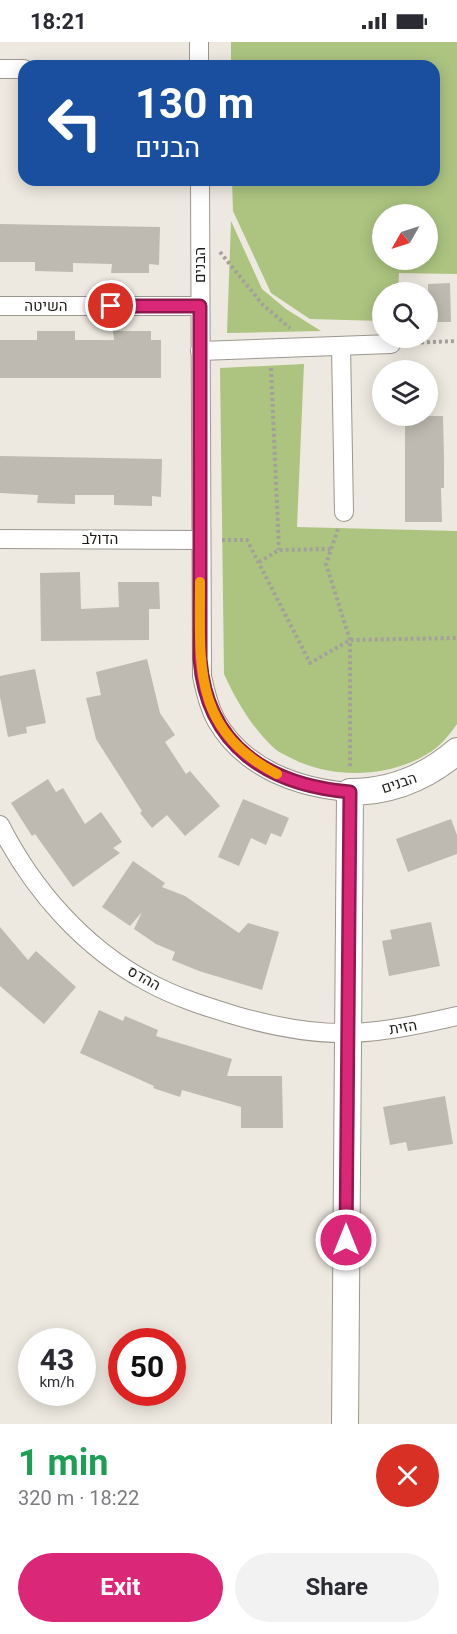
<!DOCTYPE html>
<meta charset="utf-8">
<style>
body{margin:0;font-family:Roboto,Heebo,sans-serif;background:#f2f2f3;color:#2b2b33;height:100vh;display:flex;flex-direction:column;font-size:22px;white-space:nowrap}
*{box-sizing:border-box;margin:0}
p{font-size:20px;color:#7c7c81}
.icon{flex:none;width:33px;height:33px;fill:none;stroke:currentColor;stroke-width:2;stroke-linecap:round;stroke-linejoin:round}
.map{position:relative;height:1382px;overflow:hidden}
.sheet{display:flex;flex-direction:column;background:#fff;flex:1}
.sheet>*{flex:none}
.top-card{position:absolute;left:18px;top:18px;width:422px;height:126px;border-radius:18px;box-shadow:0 3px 15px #0003;background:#1a4fa0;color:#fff;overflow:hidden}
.needle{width:39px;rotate:231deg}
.controls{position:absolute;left:372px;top:162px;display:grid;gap:12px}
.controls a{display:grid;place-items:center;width:66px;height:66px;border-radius:50%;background:#fff;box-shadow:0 3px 15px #0003;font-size:30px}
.speed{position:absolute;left:18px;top:1286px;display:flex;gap:12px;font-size:30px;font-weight:700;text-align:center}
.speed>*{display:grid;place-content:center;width:78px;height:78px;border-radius:50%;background:#fff;box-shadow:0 3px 15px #0003;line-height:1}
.speed small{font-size:15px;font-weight:400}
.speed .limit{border:9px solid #d22;background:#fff;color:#111}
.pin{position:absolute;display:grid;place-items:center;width:51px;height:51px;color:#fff;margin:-26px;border:3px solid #fff;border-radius:50%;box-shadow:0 2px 6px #0007}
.me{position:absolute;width:66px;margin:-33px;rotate:0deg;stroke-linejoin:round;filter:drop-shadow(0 0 4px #0008)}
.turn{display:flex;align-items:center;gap:21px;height:126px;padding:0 18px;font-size:27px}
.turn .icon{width:78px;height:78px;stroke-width:2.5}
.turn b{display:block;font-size:42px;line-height:51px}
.round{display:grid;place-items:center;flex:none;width:63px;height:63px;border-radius:32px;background:#f2f2f3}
.overview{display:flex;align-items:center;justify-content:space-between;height:102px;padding:0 18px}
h1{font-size:36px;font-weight:700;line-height:45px;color:#1e9e55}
.action{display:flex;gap:12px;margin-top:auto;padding:12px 18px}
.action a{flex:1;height:69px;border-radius:36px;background:#db2777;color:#fff;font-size:24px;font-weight:700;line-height:69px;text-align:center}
.action a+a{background:#f2f2f3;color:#2b2b33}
.status{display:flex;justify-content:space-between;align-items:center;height:42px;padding:0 30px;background:#fff;direction:ltr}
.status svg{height:16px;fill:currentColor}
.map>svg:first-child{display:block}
.green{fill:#acc480;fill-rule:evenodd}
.building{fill:#bebab1}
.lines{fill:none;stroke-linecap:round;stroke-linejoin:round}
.minor-casing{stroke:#9b978e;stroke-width:20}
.secondary-casing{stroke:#9b978e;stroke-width:28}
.path{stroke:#a4a19a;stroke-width:4;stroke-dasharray:3 3;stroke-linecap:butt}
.minor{stroke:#fff;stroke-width:18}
.secondary{stroke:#fff;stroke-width:26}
.route-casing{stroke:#8e194d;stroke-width:15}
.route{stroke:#db2777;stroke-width:10}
.slow{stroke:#f59e0b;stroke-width:10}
.labels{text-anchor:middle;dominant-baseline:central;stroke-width:5;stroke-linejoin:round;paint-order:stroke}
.street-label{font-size:15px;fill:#1d1b18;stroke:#fff}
</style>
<div class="status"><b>18:21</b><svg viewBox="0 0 49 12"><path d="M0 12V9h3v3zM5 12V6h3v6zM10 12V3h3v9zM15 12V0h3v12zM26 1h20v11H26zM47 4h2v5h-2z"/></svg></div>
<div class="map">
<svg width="457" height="1382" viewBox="0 0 457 1382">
<rect width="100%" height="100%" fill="#ede9e0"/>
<g class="green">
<path d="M231,0H457V232L399,231L398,250H382V279L310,277L271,251L233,169L232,138H434V24H231ZM382,172H428V218H382Z"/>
<polygon points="231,179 262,247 286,267 321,289 227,291"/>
<path d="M304,322L297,485L457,489V682C450,692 442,702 432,709C392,736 333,738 291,716C286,713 280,711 275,707C252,686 237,660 224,632L220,326Z"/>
</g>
<g class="building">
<polygon points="0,182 160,185 159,223 149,222 149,231 111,231 112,222 73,221 73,230 35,229 35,220 0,220"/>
<polygon points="450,241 451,280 428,280 428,242"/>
<polygon points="37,289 75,289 75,298 114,298 113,289 151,289 151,298 161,298 161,336 0,336 0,298 37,298"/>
<polygon points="405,374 443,374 444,417 444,446 441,446 442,480 405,480"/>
<polygon points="0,414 162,417 161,455 152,454 152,464 114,463 114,453 75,453 75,462 37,461 38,453 0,451"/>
<polygon points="80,530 81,567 119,565 118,540 159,540 160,567 149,567 149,598 41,599 40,531"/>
<polygon points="147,617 160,671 175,693 165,700 186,732 190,729 220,764 185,794 167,773 152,786 140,771 142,769 96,697 86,656 101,653 96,630"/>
<polygon points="35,627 46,681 26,685 27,691 8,695 0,655 0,634"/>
<polygon points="48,737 56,750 63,746 85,782 101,770 122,800 113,806 120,811 73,845 35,792 32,794 11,761"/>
<polygon points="243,757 289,776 281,795 271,791 266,803 251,796 239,824 218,815"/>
<polygon points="451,777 457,793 457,812 408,830 396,797"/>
<polygon points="133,819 165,841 162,845 185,854 239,891 248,881 279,890 262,948 199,929 172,918 175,910 156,902 134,887 142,870 130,884 102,865"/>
<polygon points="431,880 440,924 389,934 382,899 392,897 390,888"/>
<polygon points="0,885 28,918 36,909 76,945 44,982 0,944"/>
<polygon points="99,968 123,979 125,974 158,988 156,994 232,1017 227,1034 282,1034 283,1086 241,1086 241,1065 182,1048 180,1055 153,1046 154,1044 80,1011"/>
<polygon points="445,1054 453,1102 408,1109 406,1100 390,1103 383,1065"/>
</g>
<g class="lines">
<defs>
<g id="minor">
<polyline points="199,0 199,24"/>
<polyline points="0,27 24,27"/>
<path d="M200,138L202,634C205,649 209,665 216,678C244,727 298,746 350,750"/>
<polyline points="0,264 200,264"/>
<polyline points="341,304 344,470"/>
<polyline points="200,309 391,302"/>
<polyline points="0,497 200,498"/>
<path d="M0,783C33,848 84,906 148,940C175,955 207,965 237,974C272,984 312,992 349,991C385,990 422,982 457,974"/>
</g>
<path id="secondary" d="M345,1382L350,750C391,750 427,735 457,709"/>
</defs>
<use href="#minor" class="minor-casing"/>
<use href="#secondary" class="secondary-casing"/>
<g class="path">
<polyline points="220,210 263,263 290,286"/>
<polyline points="409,301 457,299"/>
<polyline points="271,326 279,508"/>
<polyline points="338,487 326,522 350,598 350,726"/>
<polyline points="222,498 247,498 310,621 350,598 457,596"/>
<polyline points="259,520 279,508 331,507"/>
</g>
<use href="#minor" class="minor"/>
<use href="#secondary" class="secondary"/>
</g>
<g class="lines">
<defs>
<path id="route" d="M111,264H200V617C207,705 269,743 350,750L346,1198"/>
</defs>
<use href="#route" class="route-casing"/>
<use href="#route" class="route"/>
<path class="slow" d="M200,540C200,623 192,688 277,732"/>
</g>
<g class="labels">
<g class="street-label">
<text transform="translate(200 223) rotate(-90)">הבנים</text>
<text x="46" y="264">השיטה</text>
<text x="100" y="497">הדולב</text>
<text transform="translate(399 741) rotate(-19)">הבנים</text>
<text transform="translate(144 936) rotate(29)">ההדס</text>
<text transform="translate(403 985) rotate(-9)">הזית</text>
</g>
</g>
</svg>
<div class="controls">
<a><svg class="needle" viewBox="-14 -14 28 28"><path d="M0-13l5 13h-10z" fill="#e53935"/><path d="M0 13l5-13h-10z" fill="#7c7c81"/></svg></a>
<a><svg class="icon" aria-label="search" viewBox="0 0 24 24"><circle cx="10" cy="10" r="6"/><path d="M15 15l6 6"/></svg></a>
<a><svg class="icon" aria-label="layers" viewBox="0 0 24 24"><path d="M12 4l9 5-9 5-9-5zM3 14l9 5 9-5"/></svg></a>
</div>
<div class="speed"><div>43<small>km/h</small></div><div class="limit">50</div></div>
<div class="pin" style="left:111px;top:264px;background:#d93025"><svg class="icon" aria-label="arrive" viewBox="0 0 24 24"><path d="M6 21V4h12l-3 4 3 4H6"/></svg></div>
<svg class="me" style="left:346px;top:1198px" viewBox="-20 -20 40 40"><circle r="17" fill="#db2777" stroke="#fff" stroke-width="3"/><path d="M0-11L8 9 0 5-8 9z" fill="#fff"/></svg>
<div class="top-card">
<div class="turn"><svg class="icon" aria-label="left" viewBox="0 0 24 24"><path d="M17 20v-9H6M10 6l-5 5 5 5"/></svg><div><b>130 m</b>הבנים</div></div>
</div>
</div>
<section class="sheet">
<div class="overview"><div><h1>1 min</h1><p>320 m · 18:22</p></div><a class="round" style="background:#d93025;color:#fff"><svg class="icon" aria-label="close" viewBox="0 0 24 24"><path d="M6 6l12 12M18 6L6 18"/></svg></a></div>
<div class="action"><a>Exit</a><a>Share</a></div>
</section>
